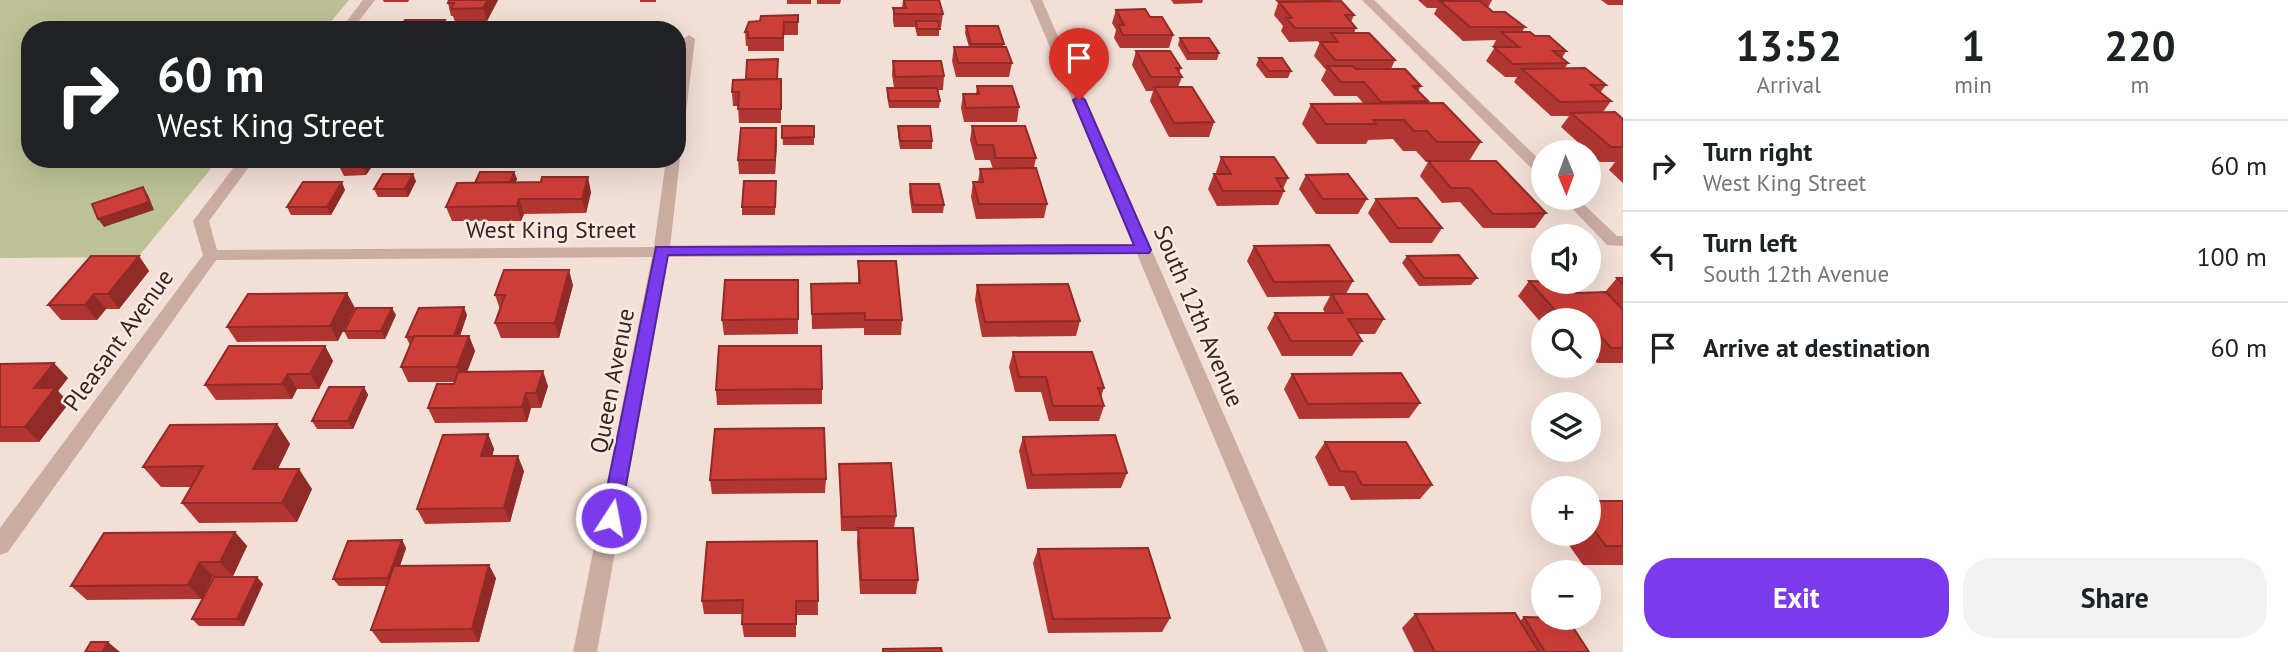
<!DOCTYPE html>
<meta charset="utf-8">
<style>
body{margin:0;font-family:"PT Sans",sans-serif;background:#f2f2f2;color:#202124;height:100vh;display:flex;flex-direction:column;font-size:26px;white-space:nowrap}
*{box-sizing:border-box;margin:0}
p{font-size:23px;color:#757577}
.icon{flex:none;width:38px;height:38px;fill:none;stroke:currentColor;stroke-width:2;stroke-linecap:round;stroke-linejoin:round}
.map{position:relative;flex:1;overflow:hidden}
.details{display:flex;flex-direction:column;background:#fff;width:665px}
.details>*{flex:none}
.banner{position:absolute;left:21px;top:21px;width:665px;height:147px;border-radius:28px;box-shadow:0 7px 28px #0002;background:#202124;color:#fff;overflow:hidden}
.needle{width:46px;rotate:179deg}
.buttons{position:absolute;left:1531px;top:140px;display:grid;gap:14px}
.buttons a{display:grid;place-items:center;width:70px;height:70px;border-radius:50%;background:#fff;box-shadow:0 7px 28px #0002;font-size:35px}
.pin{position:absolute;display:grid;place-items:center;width:60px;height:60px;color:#fff;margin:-72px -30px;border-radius:50% 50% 50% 0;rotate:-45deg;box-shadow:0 0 7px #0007}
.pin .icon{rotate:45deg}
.me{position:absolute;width:77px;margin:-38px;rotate:11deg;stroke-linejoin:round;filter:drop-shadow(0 0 5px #0008)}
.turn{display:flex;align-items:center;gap:24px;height:147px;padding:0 21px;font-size:32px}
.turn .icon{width:91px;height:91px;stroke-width:2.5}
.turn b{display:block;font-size:49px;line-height:60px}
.eta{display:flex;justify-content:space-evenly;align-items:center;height:119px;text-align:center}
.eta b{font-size:42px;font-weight:700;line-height:49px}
.action{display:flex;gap:14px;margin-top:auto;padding:14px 21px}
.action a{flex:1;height:80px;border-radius:28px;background:#7c3aed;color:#fff;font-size:28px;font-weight:700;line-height:80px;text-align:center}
.action a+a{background:#f2f2f2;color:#202124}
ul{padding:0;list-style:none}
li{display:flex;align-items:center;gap:21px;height:91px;padding:0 21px;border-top:2px solid #e0e0e0}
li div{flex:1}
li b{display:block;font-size:26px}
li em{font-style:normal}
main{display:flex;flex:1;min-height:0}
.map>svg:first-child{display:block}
.green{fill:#bcc295}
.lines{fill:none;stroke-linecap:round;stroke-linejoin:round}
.street{fill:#cbaca1;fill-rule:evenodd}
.wall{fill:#b13530}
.shaded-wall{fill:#902b27}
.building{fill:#ce3e38;stroke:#902b27;stroke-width:2}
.route{fill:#7c3aed;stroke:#51269a;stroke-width:2}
.labels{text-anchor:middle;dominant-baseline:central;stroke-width:5;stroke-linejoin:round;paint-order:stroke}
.street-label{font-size:24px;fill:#352625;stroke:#faeae2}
</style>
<main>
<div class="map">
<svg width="1623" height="652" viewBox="0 0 1623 652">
<rect width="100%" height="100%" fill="#f2dfd6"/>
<polygon class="green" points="0,0 349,0 324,30 30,30 30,159 219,159 138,257 0,258"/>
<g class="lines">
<g class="street">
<polygon points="363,0 375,0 352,30 340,30"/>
<polygon points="1030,0 1042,0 1328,652 1304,652 1137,254 668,257 597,652 573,652 652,257 216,260 8,552 0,555 0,528 203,255 193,221 240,159 255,159 209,221 217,250 654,247 666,159 677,159 677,156 680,159 670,247 1133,244"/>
<polygon points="1362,0 1374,0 1544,164 1544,177 1539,176"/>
<polygon points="689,35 695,39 684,129 677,133 677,80 683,39"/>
<polygon points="1562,198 1577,198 1617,236 1623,236 1623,246 1607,245"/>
</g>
</g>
<g class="wall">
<polygon points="383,0 409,0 408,2 384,2"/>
<polygon points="498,0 487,21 455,22 453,16 451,16 448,3"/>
<rect x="640" y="0" width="16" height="2"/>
<rect x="787" y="0" width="24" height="4"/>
<polygon points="817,0 841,0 840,4 817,4"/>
<polygon points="903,0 939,0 943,14 941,27 939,27 939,36 917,36 915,27 894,27 893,21 893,8 902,8"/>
<polygon points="1171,0 1203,0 1202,3 1174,4"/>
<polygon points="1275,0 1332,0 1331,2 1354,15 1351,22 1356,28 1354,33 1395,60 1391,69 1421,86 1418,91 1428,101 1427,103 1481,142 1469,161 1546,213 1535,228 1483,228 1460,202 1442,203 1420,176 1428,162 1426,162 1416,151 1403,151 1393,139 1368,140 1366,144 1317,144 1302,124 1311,104 1364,104 1357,96 1334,96 1321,80 1326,70 1314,56 1320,42 1327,41 1289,42 1281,31 1283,26 1274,15 1278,3"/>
<polygon points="1418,0 1492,0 1488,8 1493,12 1525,27 1522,32 1535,36 1566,51 1562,58 1568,63 1565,68 1606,85 1600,93 1611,101 1603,112 1623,119 1623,183 1609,170 1615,162 1600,162 1561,127 1569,116 1551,116 1514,82 1517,77 1505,77 1486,61 1495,47 1493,46 1496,40 1463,41 1434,14 1437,8 1427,8"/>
<polygon points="1601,0 1623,0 1623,5 1608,5"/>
<polygon points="1116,10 1150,17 1173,35 1169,48 1120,48 1114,38 1116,30 1112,23"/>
<polygon points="798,15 798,35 784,35 784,51 748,51 748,46 746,46 745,32 760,21"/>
<polygon points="445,20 448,30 402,30 400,27"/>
<polygon points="966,26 1004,44 1003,47 1012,63 1009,77 956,77 952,61 954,47 969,47 965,33"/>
<polygon points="1180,38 1219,53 1217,60 1187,60 1178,45"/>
<polygon points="1136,51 1181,68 1179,73 1182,77 1178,87 1214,122 1209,137 1169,137 1150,101 1153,91 1146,91 1132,65"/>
<polygon points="1259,58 1291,71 1288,78 1266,78 1256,65"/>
<polygon points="893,61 944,76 943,90 938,90 940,101 939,108 889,108 887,95 887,88 894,88 892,75"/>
<polygon points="781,79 781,123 739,123 738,106 733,106 732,92 746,80"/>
<polygon points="977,86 1019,107 1017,122 964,122 961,108 963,94 976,94"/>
<polygon points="782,126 814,126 814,145 783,145"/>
<polygon points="898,126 932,141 932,149 900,149 898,134"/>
<polygon points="972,126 1036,158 1034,168 1047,204 1044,218 976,219 971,197 973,182 978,182 980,169 993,169 990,160 975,160 970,140"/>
<polygon points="777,142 775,174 739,174 738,160"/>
<polygon points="1221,157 1288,178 1283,189 1284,191 1278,205 1217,206 1208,189 1214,174 1217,174 1216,172"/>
<polygon points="314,159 388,159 384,167 371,168 366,175 344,176 339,166 317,166"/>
<polygon points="560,159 603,159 601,168 562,168"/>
<polygon points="514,172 517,179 515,182 591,192 586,213 524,214 521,221 452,221 446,207"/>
<polygon points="1306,175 1367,199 1358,214 1316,214 1299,189"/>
<polygon points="416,181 408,197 378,197 374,189"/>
<polygon points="910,184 944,205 943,213 912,213 909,192"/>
<polygon points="776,188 775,215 742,215 742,207"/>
<polygon points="345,190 331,215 291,215 287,207"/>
<polygon points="1376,199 1442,228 1432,243 1390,243 1368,213"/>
<polygon points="1254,246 1353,281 1346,294 1384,319 1375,334 1358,334 1362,341 1352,356 1282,356 1267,328 1275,313 1325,313 1323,309 1330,296 1267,297 1247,261"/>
<polygon points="139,256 149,271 119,309 106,309 97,320 61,320 48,305"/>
<polygon points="1407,256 1477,278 1471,285 1419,286 1402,263"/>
<polygon points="858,261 902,320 901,335 864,335 864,328 812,329 811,284 858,283"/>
<polygon points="1617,278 1623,278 1623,363 1597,363 1589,354 1589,320 1544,320 1544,326 1518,296 1529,281 1576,293 1605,292"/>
<polygon points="798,280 798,334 724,335 722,320"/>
<polygon points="573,285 559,338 501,338 495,323 500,309 495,295"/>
<polygon points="977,285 1080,321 1076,336 982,337 975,300"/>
<polygon points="347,293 338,341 237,342 227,327"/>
<polygon points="396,315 385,339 348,339 344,331"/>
<polygon points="467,315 460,336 469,336 475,351 467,372 548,386 541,408 531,408 527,422 435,423 428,408 454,384 455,382 408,382 401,367 410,345 406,337"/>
<polygon points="325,346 333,361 319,389 297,389 292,399 216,400 205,385"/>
<polygon points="1013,352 1104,388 1101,397 1104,406 1099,421 1049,421 1041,392 1015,392 1009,367"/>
<polygon points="0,363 68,378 58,391 69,403 39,442 0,442"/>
<polygon points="1292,374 1420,403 1409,418 1299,419 1284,389"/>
<polygon points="364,387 368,395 353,429 317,429 312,421"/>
<polygon points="822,389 822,404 717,405 716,390"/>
<polygon points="277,424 290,444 278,469 312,489 297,522 199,523 182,503 191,487 161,487 143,467"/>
<polygon points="488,434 494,449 492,456 524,471 510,522 425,524 417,509"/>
<polygon points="1023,437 1127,473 1121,488 1027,489 1019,451"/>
<polygon points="1325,442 1432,485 1420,499 1351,500 1344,486 1329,486 1315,457"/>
<polygon points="839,464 896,516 894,528 918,580 916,594 860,594 857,543 858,531 841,531"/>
<polygon points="826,479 825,493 712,494 710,480"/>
<polygon points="1589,501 1623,501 1623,565 1583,565 1561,534 1589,534"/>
<polygon points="235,532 247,546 233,576 213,576 202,599 87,600 71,586"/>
<polygon points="402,540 406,548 400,566 496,578 479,642 381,643 371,630 387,586 339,586 333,579"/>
<polygon points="817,541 818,615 796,615 796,637 744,637 742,624 742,614 704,614 702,601"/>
<polygon points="1038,549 1170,618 1162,632 1048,633 1033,563"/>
<polygon points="257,577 263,584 244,626 199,626 192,619"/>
<polygon points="1415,614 1520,621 1524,617 1589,652 1414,652 1402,628"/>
</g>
<g class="shaded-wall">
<polygon points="488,0 498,0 487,21 483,8"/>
<polygon points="445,20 448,30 439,30"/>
<polygon points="776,128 777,142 775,174 775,160"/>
<polygon points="361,159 367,159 371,168 366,175 360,161"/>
<polygon points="380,159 388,159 384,167"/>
<polygon points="599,159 603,159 601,168"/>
<polygon points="514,172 517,179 510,197 508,189"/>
<polygon points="413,174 416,181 408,197 405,189"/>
<polygon points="588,177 591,192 586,213 582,199"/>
<polygon points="342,182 345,190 331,215 327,207"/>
<polygon points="143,187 148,195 154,210 104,227 98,219"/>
<polygon points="519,199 524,214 521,221 517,206"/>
<polygon points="139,256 149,271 119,309 108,294"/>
<polygon points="569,270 573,285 559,338 555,323"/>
<polygon points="347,293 355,308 338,341 330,326"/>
<polygon points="94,294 106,309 97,320 85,305"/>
<polygon points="464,307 467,315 457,344 453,336"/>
<polygon points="392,308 396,315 385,339 381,331"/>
<polygon points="469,336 475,351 463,382 457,367"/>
<polygon points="325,346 333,361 319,389 310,374"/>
<polygon points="54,363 68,378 58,391 69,403 39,442 25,427 34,388"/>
<polygon points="543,371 548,386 541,408 536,393"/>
<polygon points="288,374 297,389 292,399 282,384"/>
<polygon points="364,387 368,395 353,429 348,421"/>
<polygon points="526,393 531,408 527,422 522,407"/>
<polygon points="277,424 290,444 268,489 253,469"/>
<polygon points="488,434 494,449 488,471 481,456"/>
<polygon points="518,456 524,471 510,522 504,508"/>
<polygon points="299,469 312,489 297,522 282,503"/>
<polygon points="235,532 247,546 233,576 220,562"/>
<polygon points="402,540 406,548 393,586 388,578"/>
<polygon points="200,562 213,576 202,599 188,585"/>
<polygon points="489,565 496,578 479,642 472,629"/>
<polygon points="257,577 263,584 244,626 237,619"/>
<polygon points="108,642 120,652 102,652"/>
</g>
<g class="building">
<polygon points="449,0 488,0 483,8 451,9 454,3 448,3"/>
<polygon points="904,0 939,0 943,14 895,14 893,8 906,8"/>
<polygon points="1341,1 1354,15 1345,15 1356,28 1295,28 1286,18 1292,18 1279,2"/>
<polygon points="1440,1 1480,1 1493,12 1505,12 1525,27 1470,27"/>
<polygon points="1145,9 1150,17 1162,17 1173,35 1123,35 1118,25 1124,25 1116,10"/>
<polygon points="798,15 798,22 784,22 783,38 748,38 748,32 745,32 749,22 760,21 761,16"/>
<polygon points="405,20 445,20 439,30 408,30 410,27 400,27"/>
<polygon points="916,21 938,21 940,29 917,29"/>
<polygon points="966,26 998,26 1004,44 971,44"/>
<polygon points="1501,32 1530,32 1535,36 1549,36 1566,51 1553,51 1568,63 1513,64 1494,47 1519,47"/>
<polygon points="1331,33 1369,33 1395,60 1335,60 1320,42 1338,42"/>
<polygon points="1180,38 1209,38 1219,53 1189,53"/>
<polygon points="954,47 1006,47 1012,63 958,63"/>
<polygon points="1136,51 1170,51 1181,68 1176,68 1182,77 1151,77"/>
<polygon points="1259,58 1282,58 1291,71 1269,71"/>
<polygon points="778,59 777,79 746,79 747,60"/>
<polygon points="893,61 941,61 944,76 895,77"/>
<polygon points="1327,66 1353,66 1356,69 1405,69 1421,86 1413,86 1428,101 1381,102 1364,82 1341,82"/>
<polygon points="1585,68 1606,85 1591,85 1611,101 1560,102 1522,69"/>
<polygon points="781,79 781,109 738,109 739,92 732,92 733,80"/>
<polygon points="977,86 1012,86 1019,107 966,108 963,94 979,94"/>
<polygon points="1154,87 1192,87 1214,122 1174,123"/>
<polygon points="887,88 937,88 940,101 889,101"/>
<polygon points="1443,103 1481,142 1437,142 1427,131 1414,131 1404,120 1373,120 1376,124 1326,124 1311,104"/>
<polygon points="1615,112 1623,119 1623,147 1611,147 1571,113"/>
<polygon points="782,126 814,126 814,137 782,138"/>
<polygon points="898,126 930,126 932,141 900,141"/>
<polygon points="972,126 1025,126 1036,158 996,158 993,145 977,145"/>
<polygon points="741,128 776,128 775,160 738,160"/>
<polygon points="1221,157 1274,157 1288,178 1276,178 1284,191 1223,191 1214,174 1231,174"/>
<polygon points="338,159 361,159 360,161 337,161"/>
<polygon points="1428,161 1496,161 1546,213 1493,214 1470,188 1451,188"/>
<polygon points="1036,168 1047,204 979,204 973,182 983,182 980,169"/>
<polygon points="480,172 514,172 510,182 475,183"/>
<polygon points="383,174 413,174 405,189 374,189"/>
<polygon points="1348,174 1367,199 1323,199 1306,175"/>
<polygon points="542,177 588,177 582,199 519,199 517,206 446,207 457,183 541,182"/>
<polygon points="744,181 776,181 775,207 742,207"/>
<polygon points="303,182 342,182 327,207 287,207"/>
<polygon points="910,184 939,184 944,205 913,205"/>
<polygon points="143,187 149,202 98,219 92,204"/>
<polygon points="1417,198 1442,228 1398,228 1376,199"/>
<polygon points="1329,245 1353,281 1274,282 1254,246"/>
<polygon points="1459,255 1477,278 1424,278 1407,256"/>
<polygon points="91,256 139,256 108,294 94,294 85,305 48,305"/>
<polygon points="858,261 896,261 902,320 865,320 865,313 812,314 811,284 860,283"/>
<polygon points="504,270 569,270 555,323 495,323 505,295 495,295"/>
<polygon points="1617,278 1623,278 1623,284"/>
<polygon points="725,280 798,280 798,319 722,320"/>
<polygon points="1529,281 1567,282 1576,293 1606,292 1623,310 1623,348 1611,348 1589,323 1589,320 1564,320"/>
<polygon points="1068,284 1080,321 985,322 977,285"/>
<polygon points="347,293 330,326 227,327 248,294"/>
<polygon points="1332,294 1367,294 1384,319 1348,319 1362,341 1291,341 1275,313 1343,313"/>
<polygon points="464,307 454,336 406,337 419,308"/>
<polygon points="356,308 392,308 381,331 344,331"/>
<polygon points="414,336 469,336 457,367 401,367"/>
<polygon points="229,346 325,346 310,374 288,374 282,384 205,385"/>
<polygon points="719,346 821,346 822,389 716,390"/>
<polygon points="1013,352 1092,352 1104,388 1098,388 1104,406 1053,406 1046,377 1019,377"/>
<polygon points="54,363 34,388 55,388 25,427 0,427 0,364"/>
<polygon points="543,371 536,393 526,393 522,407 428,408 437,384 454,384 458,372"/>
<polygon points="1401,373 1420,403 1308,404 1292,374"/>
<polygon points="329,387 364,387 348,421 312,421"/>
<polygon points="277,424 253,469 299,469 282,503 182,503 203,466 143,467 170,425"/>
<polygon points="824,428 826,479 710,480 715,429"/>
<polygon points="488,434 481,456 518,456 504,508 417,509 443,435"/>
<polygon points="1115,435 1127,473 1032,475 1023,437"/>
<polygon points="1325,442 1406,442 1432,485 1362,485 1355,472 1340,471"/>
<polygon points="891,463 896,516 842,517 839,464"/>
<polygon points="1589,501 1623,501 1623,546 1606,546 1589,523"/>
<polygon points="858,528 913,528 918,580 861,580"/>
<polygon points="235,532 220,562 200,562 188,585 71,586 104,533"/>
<polygon points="402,540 388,578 333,579 348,541"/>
<polygon points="817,541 818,601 796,601 796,624 742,624 743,600 702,601 707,542"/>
<polygon points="1148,548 1170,618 1053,619 1038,549"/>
<polygon points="489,565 472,629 371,630 394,566"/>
<polygon points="214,577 257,577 237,619 192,619"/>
<polygon points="1515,613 1539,652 1435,652 1415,614"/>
<polygon points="1524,617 1567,618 1589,652 1545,652"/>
<polygon points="91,642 108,642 102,652 85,652"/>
<polygon points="941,648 942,652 883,652 883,649"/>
</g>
<polygon class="route" points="1079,96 1085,100 1151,250 1149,253 668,255 620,518 618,524 611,527 604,524 601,518 656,247 1134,245 1073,100"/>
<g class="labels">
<g class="street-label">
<text x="551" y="229">West King Street</text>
<text transform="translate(1199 316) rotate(67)">South 12th Avenue</text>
<text transform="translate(118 340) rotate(-54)">Pleasant Avenue</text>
<text transform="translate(612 381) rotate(-79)">Queen Avenue</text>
</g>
</g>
</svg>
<div class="buttons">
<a><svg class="needle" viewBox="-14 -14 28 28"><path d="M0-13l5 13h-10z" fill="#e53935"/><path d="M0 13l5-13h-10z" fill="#757577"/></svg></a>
<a><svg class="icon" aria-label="sound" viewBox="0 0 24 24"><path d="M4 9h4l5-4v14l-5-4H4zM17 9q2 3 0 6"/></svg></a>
<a><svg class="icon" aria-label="search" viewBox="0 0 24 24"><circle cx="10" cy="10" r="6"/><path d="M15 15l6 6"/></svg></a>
<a><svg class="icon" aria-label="layers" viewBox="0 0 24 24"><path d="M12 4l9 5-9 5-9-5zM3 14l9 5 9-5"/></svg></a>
<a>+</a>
<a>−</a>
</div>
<div class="pin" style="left:1079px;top:100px;background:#d93025"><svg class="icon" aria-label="arrive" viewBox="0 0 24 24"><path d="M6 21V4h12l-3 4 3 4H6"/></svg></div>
<svg class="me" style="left:611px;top:518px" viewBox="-20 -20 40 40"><circle r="17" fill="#7c3aed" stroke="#fff" stroke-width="3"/><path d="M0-11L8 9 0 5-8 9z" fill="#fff"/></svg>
<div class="banner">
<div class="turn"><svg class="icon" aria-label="right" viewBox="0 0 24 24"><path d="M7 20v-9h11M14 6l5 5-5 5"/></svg><div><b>60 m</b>West King Street</div></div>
</div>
</div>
<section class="details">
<div class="eta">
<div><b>13:52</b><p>Arrival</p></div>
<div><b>1</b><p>min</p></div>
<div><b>220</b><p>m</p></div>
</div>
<ul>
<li><svg class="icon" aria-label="right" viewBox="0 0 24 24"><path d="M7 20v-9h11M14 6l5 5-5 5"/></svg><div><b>Turn right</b><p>West King Street</p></div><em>60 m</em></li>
<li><svg class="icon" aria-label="left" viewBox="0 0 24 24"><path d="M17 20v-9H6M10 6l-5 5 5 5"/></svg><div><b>Turn left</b><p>South 12th Avenue</p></div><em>100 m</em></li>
<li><svg class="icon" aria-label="arrive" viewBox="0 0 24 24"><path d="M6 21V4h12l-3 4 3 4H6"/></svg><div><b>Arrive at destination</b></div><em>60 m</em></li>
</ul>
<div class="action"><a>Exit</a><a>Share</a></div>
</section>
</main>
